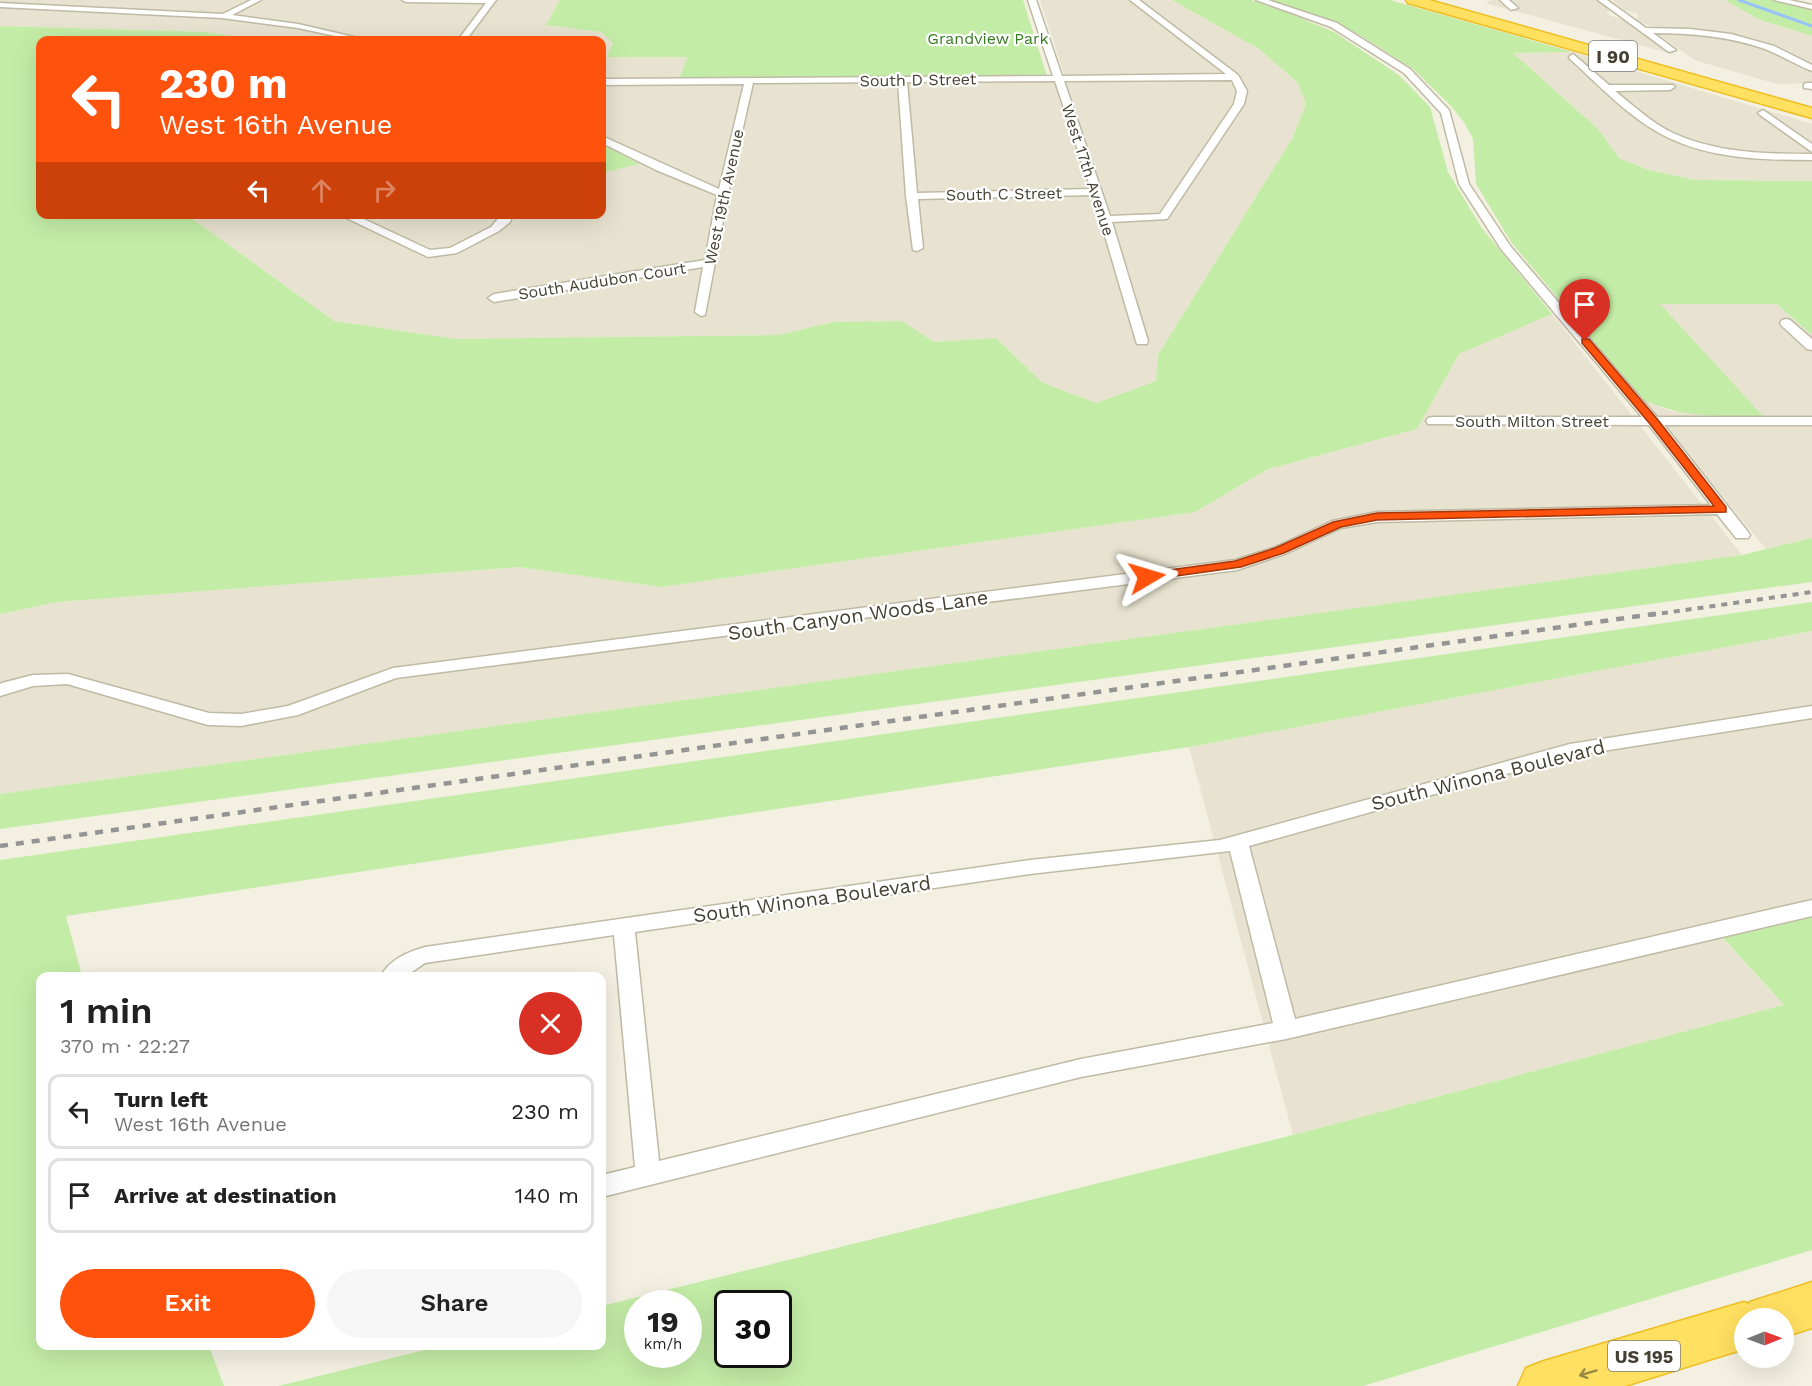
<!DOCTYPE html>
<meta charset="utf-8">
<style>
body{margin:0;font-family:"Work Sans",sans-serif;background:#f6f6f6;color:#222;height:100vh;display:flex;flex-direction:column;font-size:22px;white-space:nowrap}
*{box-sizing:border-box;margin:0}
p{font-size:20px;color:#767676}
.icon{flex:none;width:33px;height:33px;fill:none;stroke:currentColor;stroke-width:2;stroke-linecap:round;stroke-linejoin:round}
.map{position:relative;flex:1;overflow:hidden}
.sheet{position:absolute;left:36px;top:972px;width:570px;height:378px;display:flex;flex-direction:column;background:#fff;border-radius:12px;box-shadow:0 6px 24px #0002}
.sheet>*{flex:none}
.banner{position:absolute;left:36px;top:36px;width:570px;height:183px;border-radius:12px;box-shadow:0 6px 24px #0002;background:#ff520d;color:#fff;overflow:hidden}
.needle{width:39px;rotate:89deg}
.controls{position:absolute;left:1734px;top:1308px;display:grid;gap:12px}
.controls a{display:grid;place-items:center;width:60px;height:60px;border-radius:50%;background:#fff;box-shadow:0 6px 24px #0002;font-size:30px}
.speed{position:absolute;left:624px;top:1290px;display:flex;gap:12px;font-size:30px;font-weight:700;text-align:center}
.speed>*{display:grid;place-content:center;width:78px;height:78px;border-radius:50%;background:#fff;box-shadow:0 6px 24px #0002;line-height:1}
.speed small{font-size:15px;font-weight:400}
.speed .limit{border:3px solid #111;border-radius:9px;background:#fff;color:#111}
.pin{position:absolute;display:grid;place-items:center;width:51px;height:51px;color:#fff;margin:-62px -26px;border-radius:50% 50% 50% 0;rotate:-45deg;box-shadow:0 0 6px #0007}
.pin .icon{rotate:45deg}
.me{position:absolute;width:66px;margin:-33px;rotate:83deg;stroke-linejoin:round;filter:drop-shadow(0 0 4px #0008)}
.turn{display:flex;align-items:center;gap:21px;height:126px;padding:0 24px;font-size:27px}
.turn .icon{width:78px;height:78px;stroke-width:2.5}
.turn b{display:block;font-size:42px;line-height:51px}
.lanes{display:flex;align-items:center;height:57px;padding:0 24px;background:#0003;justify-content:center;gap:30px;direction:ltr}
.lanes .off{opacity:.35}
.round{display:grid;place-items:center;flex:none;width:63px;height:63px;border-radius:32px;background:#f6f6f6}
.headline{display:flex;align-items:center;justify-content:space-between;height:102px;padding:0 24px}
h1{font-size:36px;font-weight:600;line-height:45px}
.cta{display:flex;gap:12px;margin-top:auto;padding:12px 24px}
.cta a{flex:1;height:69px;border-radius:36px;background:#ff520d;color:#fff;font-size:24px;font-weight:600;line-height:69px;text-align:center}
.cta a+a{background:#f6f6f6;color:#222}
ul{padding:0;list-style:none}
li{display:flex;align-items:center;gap:18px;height:75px;margin:0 12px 9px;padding:0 12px;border:3px solid #e0e0e0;border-radius:12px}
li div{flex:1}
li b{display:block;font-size:22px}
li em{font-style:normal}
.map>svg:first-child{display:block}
.residential{fill:#e8e3d0}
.green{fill:#c3eda6;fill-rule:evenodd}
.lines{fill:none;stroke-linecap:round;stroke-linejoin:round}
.stream{stroke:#97c3f8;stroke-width:3}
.street-casing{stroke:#bfbaa4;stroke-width:3}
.highway-casing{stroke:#eebe22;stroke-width:3}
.street{fill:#fff;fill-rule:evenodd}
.highway{fill:#ffe061;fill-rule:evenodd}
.rail-far1{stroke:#949494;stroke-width:4;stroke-dasharray:6 6;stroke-linecap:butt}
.rail{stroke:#949494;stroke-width:4.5;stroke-dasharray:8 8;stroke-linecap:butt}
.oneway{stroke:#998847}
.route{fill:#ff520d;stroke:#a63508;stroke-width:1.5}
.labels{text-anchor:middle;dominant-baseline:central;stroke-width:4.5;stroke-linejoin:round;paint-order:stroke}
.far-park-label{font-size:16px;fill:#377d20;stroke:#fff}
.far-street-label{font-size:16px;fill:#454032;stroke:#fff}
.shield{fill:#fff;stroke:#7d7970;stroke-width:1.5}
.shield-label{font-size:18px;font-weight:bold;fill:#454032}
.street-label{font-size:20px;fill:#454032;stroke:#fff}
</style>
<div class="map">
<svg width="1812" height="1386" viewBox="0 0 1812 1386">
<rect width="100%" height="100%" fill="#f3f0e2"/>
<g class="residential">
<polygon points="0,0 560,0 547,25 601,32 613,43 607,57 687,57 679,84 1066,80 1040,0 1172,0 1259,49 1298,83 1306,104 1293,137 1158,355 1156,382 1097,403 1043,383 996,338 934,342 902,321 834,322 778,335 456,339 334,321 187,215 602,214 602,173 638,164 602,144 602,40 245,40 246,39 207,32 0,26"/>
<polygon points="1492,0 1498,0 1510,8 1509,1 1512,0 1598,0 1613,10 1607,12 1609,15 1627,21 1676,55 1485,3"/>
<polygon points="1612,0 1725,0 1760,20 1812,36 1812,63 1779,46 1753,38 1702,30 1649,26 1637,20 1638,14 1624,10"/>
<polygon points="1664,31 1749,40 1812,71 1812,83 1777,84 1694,60 1658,34"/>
<polygon points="1572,52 1812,124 1812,181 1695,180 1649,170 1619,158 1598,129 1513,53"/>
<polygon points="1659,304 1777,304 1812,335 1812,538 1766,549 1643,400 1671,411 1762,416"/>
<polygon points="1552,314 1742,555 0,794 0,614 58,602 519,567 661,587 1195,512 1268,469 1417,429 1459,354"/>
<polygon points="1812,631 1812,917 1723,939 1784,1005 1293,1135 1189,747"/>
</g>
<g class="green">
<polygon points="560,0 1023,0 1047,76 679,80 687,57 607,57 613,43 601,32 546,25"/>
<polygon points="1172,0 1251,0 1281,10 1334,32 1399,75 1430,107 1448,172 1481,227 1552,314 1459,354 1417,429 1268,469 1195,512 661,587 519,567 58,602 0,614 0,26 207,32 247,39 245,40 40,40 40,214 187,215 334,321 456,339 778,335 834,322 902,321 934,342 996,338 1043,383 1097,403 1156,381 1158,355 1293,137 1306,104 1298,83 1259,49"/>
<path d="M1266,0H1390L1572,52L1513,53L1598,129L1619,158L1649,170L1695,180L1812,181V335L1777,304H1660L1763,416C1715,416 1689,419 1643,400L1511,242L1476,184L1473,139L1464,122L1450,105L1413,69L1358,34L1312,13Z"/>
<polygon points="1725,0 1772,0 1812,10 1812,36 1760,20"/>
<polygon points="602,144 639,164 602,173"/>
<polygon points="1812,538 1812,582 0,829 0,794 1742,555"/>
<polygon points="1812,602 1812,631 1189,747 66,916 82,976 40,976 40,1346 209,1346 224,1386 0,1386 0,860"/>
<path d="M1812,917V1250L1363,1386H278L441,1346H602V1306L1293,1135L1784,1005L1723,938ZM638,1304H688V1354H638ZM728,1304H778V1354H728Z"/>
</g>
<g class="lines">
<polyline class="stream" points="1739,0 1812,26"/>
<defs>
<g id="street">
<polygon points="251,0 261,0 232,15 298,24 367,40 354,40 298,28 222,18 0,7 0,3 223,14"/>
<polygon points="402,0 496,0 466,40 458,40 486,3 406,2"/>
<path d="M1028,0H1036L1062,76L1226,74L1130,0H1139L1238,75L1247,91L1244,104L1167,219L1112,222L1148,341L1147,344H1137L1136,341L1093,195L918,199L923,248L917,251L913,250L906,196L898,82L753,83L728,194L705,315L701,316L695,312L703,267L494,302L488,298L494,294L705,260L717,195L656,170L602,143V136L719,189L744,84L602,85V79L1053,76ZM1232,80L1237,91L1234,104L1160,214L1110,216L1064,81ZM1055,81L1091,189L917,193L907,82Z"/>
<polygon points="1256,0 1268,0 1337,23 1410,69 1449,110 1469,184 1511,247 1657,417 1812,417 1812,425 1664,425 1748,532 1750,535 1748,538 1736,538 1717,514 1377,522 1341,528 1285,554 1237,570 396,678 298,715 241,726 208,725 67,684 33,686 0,696 0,684 2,683 33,675 68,674 209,713 241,714 288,706 393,668 1235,560 1273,548 1332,521 1377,512 1711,505 1649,425 1428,424 1426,421 1428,418 1433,417 1642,417 1501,249 1459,184 1441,113 1404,73 1331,27"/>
<polygon points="1500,0 1509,0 1518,8 1511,10"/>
<path d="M1598,0H1607L1646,28L1690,29L1731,34L1774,46L1812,65V71C1796,65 1781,55 1765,49C1728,36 1691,33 1653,33L1676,50L1669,52Z"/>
<polygon points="1774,0 1789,0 1812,5 1812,9"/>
<path d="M1573,54L1609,85H1673L1675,87L1670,90L1615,91C1634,106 1653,124 1675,134C1718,153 1766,154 1812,154V160C1764,160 1711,159 1667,137C1630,119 1600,86 1570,59L1569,57Z"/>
<polygon points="1807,83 1812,83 1812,89 1804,88 1804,84"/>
<polygon points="1763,110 1812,144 1812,152 1760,115 1758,113"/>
<polygon points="338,214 353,214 430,250 450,248 491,227 502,214 513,214 510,222 499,231 457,253 428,257"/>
<polygon points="1786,319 1790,320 1812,339 1812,350 1807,349 1782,326 1780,323 1782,320"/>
<path d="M1812,706V718L1571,756L1249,846L1295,1019L1812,900V916L1286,1039L1081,1077L602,1197V1175L635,1167L614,935L425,963L406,976H381C390,959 408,952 425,947L1030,860L1220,840L1570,744ZM1230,851L1273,1023L1081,1059L659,1161L635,932L1030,874Z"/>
</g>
<g id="highway">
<polygon points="1406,0 1429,0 1812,108 1812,118 1408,3"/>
<polygon points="1812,1282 1812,1328 1784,1337 1784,1318 1744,1318 1744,1349 1625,1386 1518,1386 1526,1368 1544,1361 1744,1302 1749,1304 1750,1302"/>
</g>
</defs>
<use href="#street" class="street-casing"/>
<use href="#highway" class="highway-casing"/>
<use href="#street" class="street"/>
<use href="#highway" class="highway"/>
<polyline class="rail-far1" points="1650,615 1812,592"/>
<polyline class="rail" points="0,846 1661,613"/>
</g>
<defs><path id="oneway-shaft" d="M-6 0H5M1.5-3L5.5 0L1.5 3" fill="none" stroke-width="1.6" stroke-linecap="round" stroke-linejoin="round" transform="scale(1.5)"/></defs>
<use class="oneway" href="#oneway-shaft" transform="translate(1588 1373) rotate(163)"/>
<polygon class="route" points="1582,339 1589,339 1658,420 1726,507 1726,512 1377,520 1341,527 1284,553 1241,567 1147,580 1141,577 1147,573 1235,561 1275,548 1333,522 1377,513 1714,506 1650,424 1582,343"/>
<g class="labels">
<g class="far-park-label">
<text x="988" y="38">Grandview Park</text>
</g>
<g class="far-street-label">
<text transform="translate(918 80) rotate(-1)">South D Street</text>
<text transform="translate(1088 170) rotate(72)">West 17th Avenue</text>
<text transform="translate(1004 194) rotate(-1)">South C Street</text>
<text transform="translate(724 197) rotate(-78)">West 19th Avenue</text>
<text transform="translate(602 281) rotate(-9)">South Audubon Court</text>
<text x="1532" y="421">South Milton Street</text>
</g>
<g class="shield">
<rect x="1589" y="41" width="48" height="30" rx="4.5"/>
<rect x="1608" y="1341" width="72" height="30" rx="4.5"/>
</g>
<g class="shield-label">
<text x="1613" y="56">I 90</text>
<text x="1644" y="1356">US 195</text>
</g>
<g class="street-label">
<text transform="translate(858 615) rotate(-8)">South Canyon Woods Lane</text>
<text transform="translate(1488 775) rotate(-14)">South Winona Boulevard</text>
<text transform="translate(812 899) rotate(-8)">South Winona Boulevard</text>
</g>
</g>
</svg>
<div class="controls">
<a><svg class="needle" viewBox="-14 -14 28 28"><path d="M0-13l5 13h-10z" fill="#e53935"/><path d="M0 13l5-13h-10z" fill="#767676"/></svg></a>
</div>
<div class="speed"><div>19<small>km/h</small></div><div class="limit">30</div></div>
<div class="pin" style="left:1585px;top:341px;background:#d93025"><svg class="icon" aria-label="arrive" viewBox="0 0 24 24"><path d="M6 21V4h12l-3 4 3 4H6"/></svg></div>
<svg class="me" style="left:1147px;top:577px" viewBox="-20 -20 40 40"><path d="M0-17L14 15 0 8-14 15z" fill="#ff520d" stroke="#fff" stroke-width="4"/></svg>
<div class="banner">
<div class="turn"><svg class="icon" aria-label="left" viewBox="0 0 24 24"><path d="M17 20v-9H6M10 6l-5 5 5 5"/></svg><div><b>230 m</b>West 16th Avenue</div></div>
<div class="lanes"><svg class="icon" aria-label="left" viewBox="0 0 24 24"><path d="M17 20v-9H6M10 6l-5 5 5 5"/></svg><svg class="icon off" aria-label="ahead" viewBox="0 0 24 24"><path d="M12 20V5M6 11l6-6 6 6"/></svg><svg class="icon off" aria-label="right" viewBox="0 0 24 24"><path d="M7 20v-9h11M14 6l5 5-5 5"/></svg></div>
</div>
<section class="sheet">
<div class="headline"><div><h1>1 min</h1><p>370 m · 22:27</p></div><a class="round" style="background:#d93025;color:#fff"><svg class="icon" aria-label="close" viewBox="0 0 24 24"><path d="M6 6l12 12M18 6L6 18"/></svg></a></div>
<ul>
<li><svg class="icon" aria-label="left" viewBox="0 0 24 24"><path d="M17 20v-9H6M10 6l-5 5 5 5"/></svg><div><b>Turn left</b><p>West 16th Avenue</p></div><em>230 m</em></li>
<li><svg class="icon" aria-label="arrive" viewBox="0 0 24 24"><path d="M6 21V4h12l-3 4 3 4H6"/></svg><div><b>Arrive at destination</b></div><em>140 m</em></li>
</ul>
<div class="cta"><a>Exit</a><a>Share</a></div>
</section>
</div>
